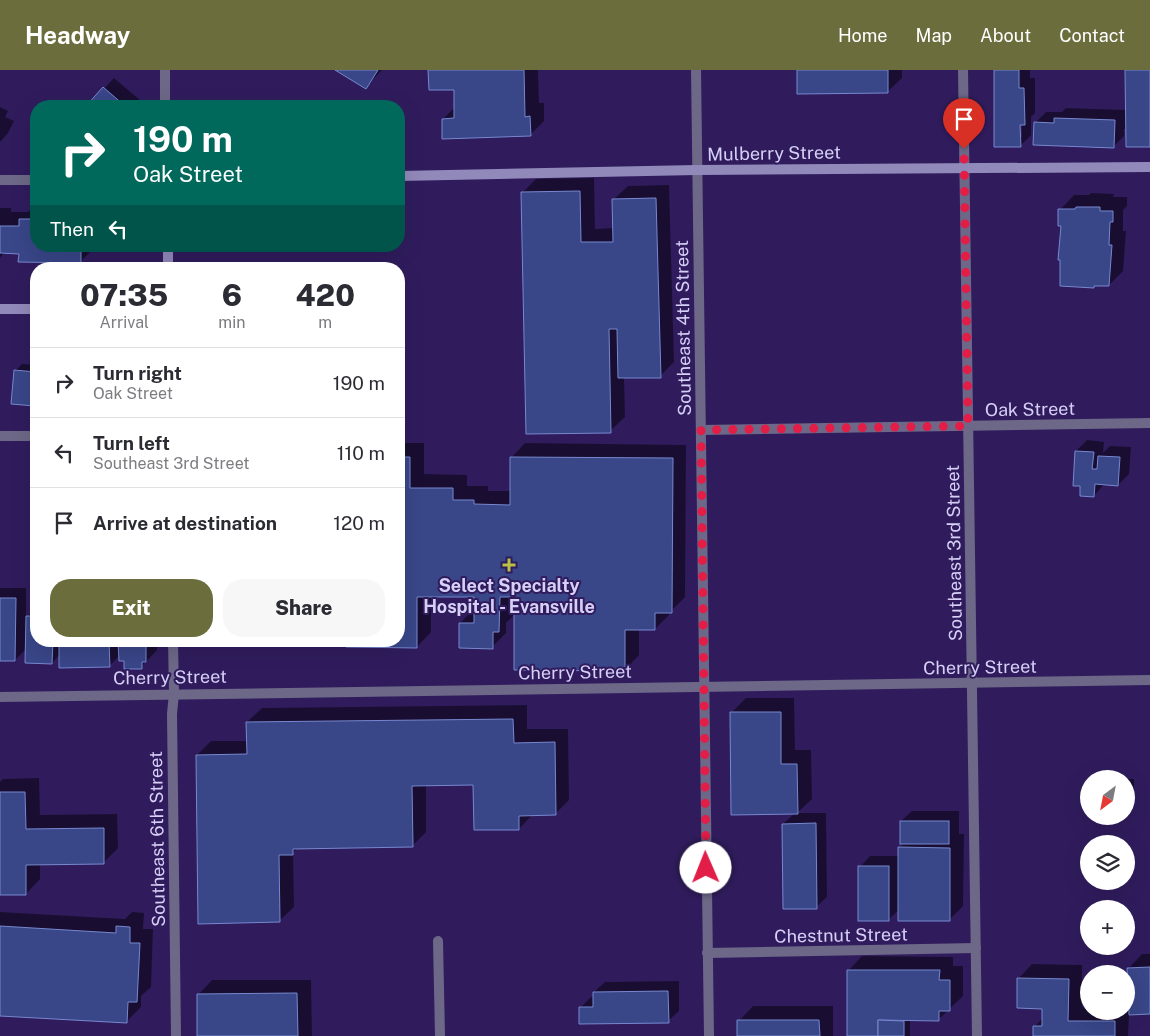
<!DOCTYPE html>
<meta charset="utf-8">
<style>
body{margin:0;font-family:"Public Sans",sans-serif;background:#f7f7f7;color:#2b2b33;height:100vh;display:flex;flex-direction:column;font-size:19px;white-space:nowrap}
*{box-sizing:border-box;margin:0}
p{font-size:16px;color:#7c7c81}
.icon{flex:none;width:28px;height:28px;fill:none;stroke:currentColor;stroke-width:2;stroke-linecap:round;stroke-linejoin:round}
.map{position:relative;flex:1;overflow:hidden}
.sheet{position:absolute;left:30px;top:192px;width:375px;height:385px;display:flex;flex-direction:column;background:#fff;border-radius:20px;box-shadow:0 5px 20px #0002}
.sheet>*{flex:none}
.hud{position:absolute;left:30px;top:30px;width:375px;height:152px;border-radius:20px;box-shadow:0 5px 20px #0002;background:#00695c;color:#fff;overflow:hidden}
.needle{width:32px;rotate:212deg}
.buttons{position:absolute;left:1080px;top:700px;display:grid;gap:10px}
.buttons a{display:grid;place-items:center;width:55px;height:55px;border-radius:50%;background:#fff;box-shadow:0 5px 20px #0002;font-size:25px}
.pin{position:absolute;display:grid;place-items:center;width:42px;height:42px;color:#fff;margin:-51px -21px;border-radius:50% 50% 50% 0;rotate:-45deg;box-shadow:0 0 5px #0007}
.pin .icon{rotate:45deg}
.me{position:absolute;width:55px;margin:-28px;rotate:359deg;stroke-linejoin:round;filter:drop-shadow(0 0 4px #0008)}
.turn{display:flex;align-items:center;gap:18px;height:105px;padding:0 20px;font-size:22px}
.turn .icon{width:65px;height:65px;stroke-width:2.5}
.turn b{display:block;font-size:35px;line-height:42px}
.then{display:flex;align-items:center;height:48px;padding:0 20px;background:#0003;gap:10px;font-size:19px}
.eta{display:flex;justify-content:space-evenly;align-items:center;height:85px;text-align:center}
.eta b{font-size:30px;font-weight:800;line-height:35px}
.button{display:flex;gap:10px;margin-top:auto;padding:10px 20px}
.button a{flex:1;height:58px;border-radius:20px;background:#6b6e3c;color:#fff;font-size:20px;font-weight:800;line-height:58px;text-align:center}
.button a+a{background:#f7f7f7;color:#2b2b33}
ul{padding:0;list-style:none}
li{display:flex;align-items:center;gap:15px;height:70px;padding:0 20px;border-top:1px solid #e1e1e2}
li div{flex:1}
li b{display:block;font-size:19px}
li em{font-style:normal}
header{display:flex;align-items:center;gap:30px;box-sizing:border-box;height:70px;padding:0 25px;background:#6b6e3c;color:#fff}
header strong{font-size:24px}
nav{display:flex;gap:28px;margin-inline-start:auto;font-size:18px}
.map>svg:first-child{display:block}
.shadow{fill:#0007;fill-rule:evenodd}
.building{fill:#394688;stroke:#7788d0}
.lines{fill:none;stroke-linecap:round;stroke-linejoin:round}
.street{stroke:#6d6887;stroke-width:10}
.secondary{stroke:#9289bb;stroke-width:10}
.route{stroke:#e11d48;stroke-width:9;stroke-dasharray:0 16.2}
.poi-dot{fill:#b9c046;stroke:#301c5d;stroke-width:2}
.labels{text-anchor:middle;dominant-baseline:central;stroke-width:4;stroke-linejoin:round;paint-order:stroke}
.street-label{font-size:18px;fill:#d6d0f7;stroke:#301c5d}
.poi-label{font-size:18px;font-weight:bold;fill:#d6d0f7;stroke:#301c5d}
</style>
<header>
<strong>Headway</strong>
<nav><a>Home</a><a>Map</a><a>About</a><a>Contact</a></nav>
</header>
<div class="map">
<svg width="1150" height="966" viewBox="0 0 1150 966">
<rect width="100%" height="100%" fill="#301c5d"/>
<g class="shadow">
<polygon points="337,0 382,0 365,18"/>
<polygon points="429,0 538,0 539,33 544,33 544,51 530,65 443,49 455,37 455,18"/>
<polygon points="798,0 902,0 902,8 887,22"/>
<path d="M995,0H1030V8H1035V43L1031,47V65L1020,76ZM1019,49H1022V67H1019Z"/>
<polygon points="1126,0 1150,0 1150,75 1127,59 1124,59 1124,66 1114,76 1035,53 1046,42 1062,42 1066,38 1126,40"/>
<polygon points="114,8 141,31 136,36 88,36"/>
<polygon points="0,37 8,41 5,47 14,51 8,63 0,72"/>
<polygon points="594,108 595,159 614,158 613,130 628,116 669,115 674,292 660,306 624,307 625,347 610,361 522,123 536,109"/>
<polygon points="399,111 405,111 404,137 399,142"/>
<polygon points="1091,123 1114,124 1113,127 1127,127 1127,136 1123,140 1123,161 1126,161 1123,201 1109,215 1096,215 1094,217 1062,155 1060,140 1074,125 1089,125"/>
<polygon points="34,136 36,136 36,176 95,177 80,192 20,183 5,182 0,188 0,138 11,138 11,142 28,142"/>
<polygon points="22,294 36,295 36,333 34,335 15,301"/>
<polygon points="1087,370 1104,372 1103,383 1110,376 1131,377 1129,404 1118,415 1104,414 1094,426 1082,415 1076,381"/>
<polygon points="399,373 424,373 424,404 467,405 467,416 488,416 488,421 511,421 511,388 525,373 686,375 685,527 671,541 669,541 669,545 655,559 639,559 639,585 625,600 515,544 506,553 506,563 492,577 460,553 475,538 475,526 431,526 431,562 417,577 399,571"/>
<polygon points="0,518 26,518 26,548 36,537 36,571 157,571 157,580 141,597 125,590 120,585 109,596 60,584 52,593 27,578 15,590 0,589"/>
<polygon points="746,628 794,628 795,680 811,680 812,729 797,743 826,743 827,827 816,837 783,754 795,743 731,643"/>
<polygon points="527,635 527,659 568,659 569,730 555,744 533,744 519,759 474,714 426,714 426,762 412,776 298,777 293,783 294,837 279,851 197,685 211,671 248,671 247,652 262,638"/>
<polygon points="39,708 40,745 117,744 118,778 104,792 40,793 40,809 26,824 0,824 0,712 3,709"/>
<polygon points="1126,709 1134,709 1134,723 1127,730"/>
<polygon points="912,741 959,741 959,764 964,764 963,836 949,850 899,840 888,850 860,797 870,786 899,786 899,778 904,773 901,751"/>
<polygon points="0,842 125,849 132,842 144,843 143,859 153,859 151,917 141,926 141,937 127,951 0,944"/>
<polygon points="1142,884 1150,884 1150,943 1129,944 1128,966 1034,966 1034,957 1043,948 1044,937 1018,909 1032,894 1082,895 1082,937 1089,937 1089,941 1126,941 1126,937 1130,938 1128,899"/>
<polygon points="862,886 953,887 953,896 963,896 963,926 939,949 910,949 910,966 848,966 848,901"/>
<polygon points="212,910 311,910 312,966 198,966 198,925"/>
<polygon points="679,911 679,941 668,951 580,938 591,927 594,927 594,922 605,912"/>
<polygon points="753,936 833,936 833,966 739,966 739,951"/>
</g>
<g class="building">
<polygon points="335,0 378,0 366,19"/>
<polygon points="428,0 524,0 525,47 530,46 531,66 442,69 442,49 454,48 454,20 429,20"/>
<polygon points="797,0 888,0 888,23 797,24"/>
<polygon points="994,0 1019,0 1019,18 1024,18 1025,55 1020,55 1021,77 994,77"/>
<polygon points="1125,0 1150,0 1150,77 1126,77"/>
<polygon points="103,17 125,36 86,36"/>
<polygon points="1054,48 1115,50 1114,78 1033,75 1034,52 1054,53"/>
<polygon points="580,121 581,172 613,172 612,129 656,128 661,308 618,308 617,259 609,259 611,363 526,364 521,122"/>
<polygon points="1076,137 1100,137 1100,141 1113,141 1113,152 1110,152 1109,175 1112,175 1109,216 1094,216 1094,218 1060,216 1060,190 1058,190 1061,156 1058,156 1058,139 1075,139"/>
<polygon points="19,149 36,149 36,176 81,176 81,193 18,192 19,184 0,183 0,156 19,156"/>
<polygon points="14,300 36,302 35,336 11,334"/>
<polygon points="1075,381 1094,382 1092,399 1097,399 1098,386 1120,387 1118,416 1095,414 1094,427 1080,426 1080,416 1073,416"/>
<polygon points="399,387 410,387 410,418 453,418 453,430 474,430 474,434 510,435 510,387 673,388 672,543 655,543 655,560 625,560 625,601 514,600 514,527 500,527 499,562 493,562 493,579 459,578 459,553 474,553 474,527 417,527 417,578 346,577 346,571 399,571"/>
<polygon points="0,528 16,528 15,591 0,591"/>
<polygon points="26,546 36,546 36,571 53,571 52,594 25,593"/>
<polygon points="59,571 109,571 110,597 59,598"/>
<polygon points="118,571 146,571 146,592 142,592 142,599 124,599 124,591 119,591"/>
<polygon points="730,642 781,642 781,694 797,694 798,744 731,745"/>
<polygon points="513,649 514,673 555,672 556,745 519,746 519,760 474,760 473,715 412,716 413,777 293,779 293,785 279,785 280,852 198,854 196,685 247,684 246,652"/>
<polygon points="0,722 25,722 26,759 104,758 104,794 26,795 26,825 0,825"/>
<rect x="900" y="751" width="49" height="23"/>
<polygon points="816,753 817,839 783,839 782,754"/>
<polygon points="898,777 950,778 950,851 898,851"/>
<rect x="858" y="796" width="31" height="55"/>
<polygon points="0,856 116,863 116,856 130,857 130,873 140,873 137,932 128,932 127,953 0,946"/>
<polygon points="1150,897 1150,944 1129,945 1127,898"/>
<polygon points="847,900 940,900 939,910 950,910 950,941 939,941 939,951 878,950 878,966 847,966"/>
<polygon points="1017,908 1069,909 1068,951 1115,951 1115,966 1033,966 1033,956 1042,956 1042,939 1017,938"/>
<polygon points="668,921 669,953 579,954 579,937 593,937 593,922"/>
<polygon points="297,923 298,966 197,966 197,924"/>
<polygon points="737,950 819,950 820,966 737,966"/>
<polygon points="878,950 904,951 904,966 878,966"/>
</g>
<g class="lines">
<g class="street">
<polyline points="165,0 165,36"/>
<polyline points="696,0 709,966"/>
<polyline points="963,0 977,966"/>
<polyline points="0,110 36,110"/>
<polyline points="701,360 1150,353"/>
<polyline points="0,366 36,366"/>
<polyline points="173,571 174,623 172,644 176,966"/>
<path d="M0,627C383,619 767,619 1150,610"/>
<polyline points="438,871 440,966"/>
<polyline points="707,883 976,878"/>
</g>
<g class="secondary">
<polyline points="399,106 697,100 1150,97"/>
<polyline points="168,176 168,199"/>
<polyline points="0,239 36,239"/>
</g>
</g>
<g class="lines">
<polyline class="route" points="706,798 701,360 968,356 964,79"/>
</g>
<path class="poi-dot" d="M506.5 487.5h5v5h5v5h-5v5h-5v-5h-5v-5h5z"/>
<g class="labels">
<g class="street-label">
<text transform="translate(774 83) rotate(-1)">Mulberry Street</text>
<text transform="translate(683 258) rotate(-91)">Southeast 4th Street</text>
<text transform="translate(1030 339) rotate(-1)">Oak Street</text>
<text transform="translate(954 483) rotate(-91)">Southeast 3rd Street</text>
<text transform="translate(980 597) rotate(-1)">Cherry Street</text>
<text transform="translate(575 602) rotate(-1)">Cherry Street</text>
<text transform="translate(170 607) rotate(-1)">Cherry Street</text>
<text transform="translate(157 769) rotate(-91)">Southeast 6th Street</text>
<text transform="translate(841 865) rotate(-1)">Chestnut Street</text>
</g>
<g class="poi-label">
<text x="509" y="515">Select Specialty<tspan x="509" dy="21">Hospital - Evansville</tspan></text>
</g>
</g>
</svg>
<div class="buttons">
<a><svg class="needle" viewBox="-14 -14 28 28"><path d="M0-13l5 13h-10z" fill="#e53935"/><path d="M0 13l5-13h-10z" fill="#7c7c81"/></svg></a>
<a><svg class="icon" aria-label="layers" viewBox="0 0 24 24"><path d="M12 4l9 5-9 5-9-5zM3 14l9 5 9-5"/></svg></a>
<a>+</a>
<a>−</a>
</div>
<div class="pin" style="left:964px;top:79px;background:#d93025"><svg class="icon" aria-label="arrive" viewBox="0 0 24 24"><path d="M6 21V4h12l-3 4 3 4H6"/></svg></div>
<svg class="me" style="left:706px;top:798px" viewBox="-20 -20 40 40"><circle r="19" fill="#fff"/><path d="M0-13L10 11 0 6-10 11z" fill="#e11d48"/></svg>
<div class="hud">
<div class="turn"><svg class="icon" aria-label="right" viewBox="0 0 24 24"><path d="M7 20v-9h11M14 6l5 5-5 5"/></svg><div><b>190 m</b>Oak Street</div></div>
<div class="then">Then<svg class="icon" aria-label="left" viewBox="0 0 24 24"><path d="M17 20v-9H6M10 6l-5 5 5 5"/></svg></div>
</div>
<section class="sheet">
<div class="eta">
<div><b>07:35</b><p>Arrival</p></div>
<div><b>6</b><p>min</p></div>
<div><b>420</b><p>m</p></div>
</div>
<ul>
<li><svg class="icon" aria-label="right" viewBox="0 0 24 24"><path d="M7 20v-9h11M14 6l5 5-5 5"/></svg><div><b>Turn right</b><p>Oak Street</p></div><em>190 m</em></li>
<li><svg class="icon" aria-label="left" viewBox="0 0 24 24"><path d="M17 20v-9H6M10 6l-5 5 5 5"/></svg><div><b>Turn left</b><p>Southeast 3rd Street</p></div><em>110 m</em></li>
<li><svg class="icon" aria-label="arrive" viewBox="0 0 24 24"><path d="M6 21V4h12l-3 4 3 4H6"/></svg><div><b>Arrive at destination</b></div><em>120 m</em></li>
</ul>
<div class="button"><a>Exit</a><a>Share</a></div>
</section>
</div>
